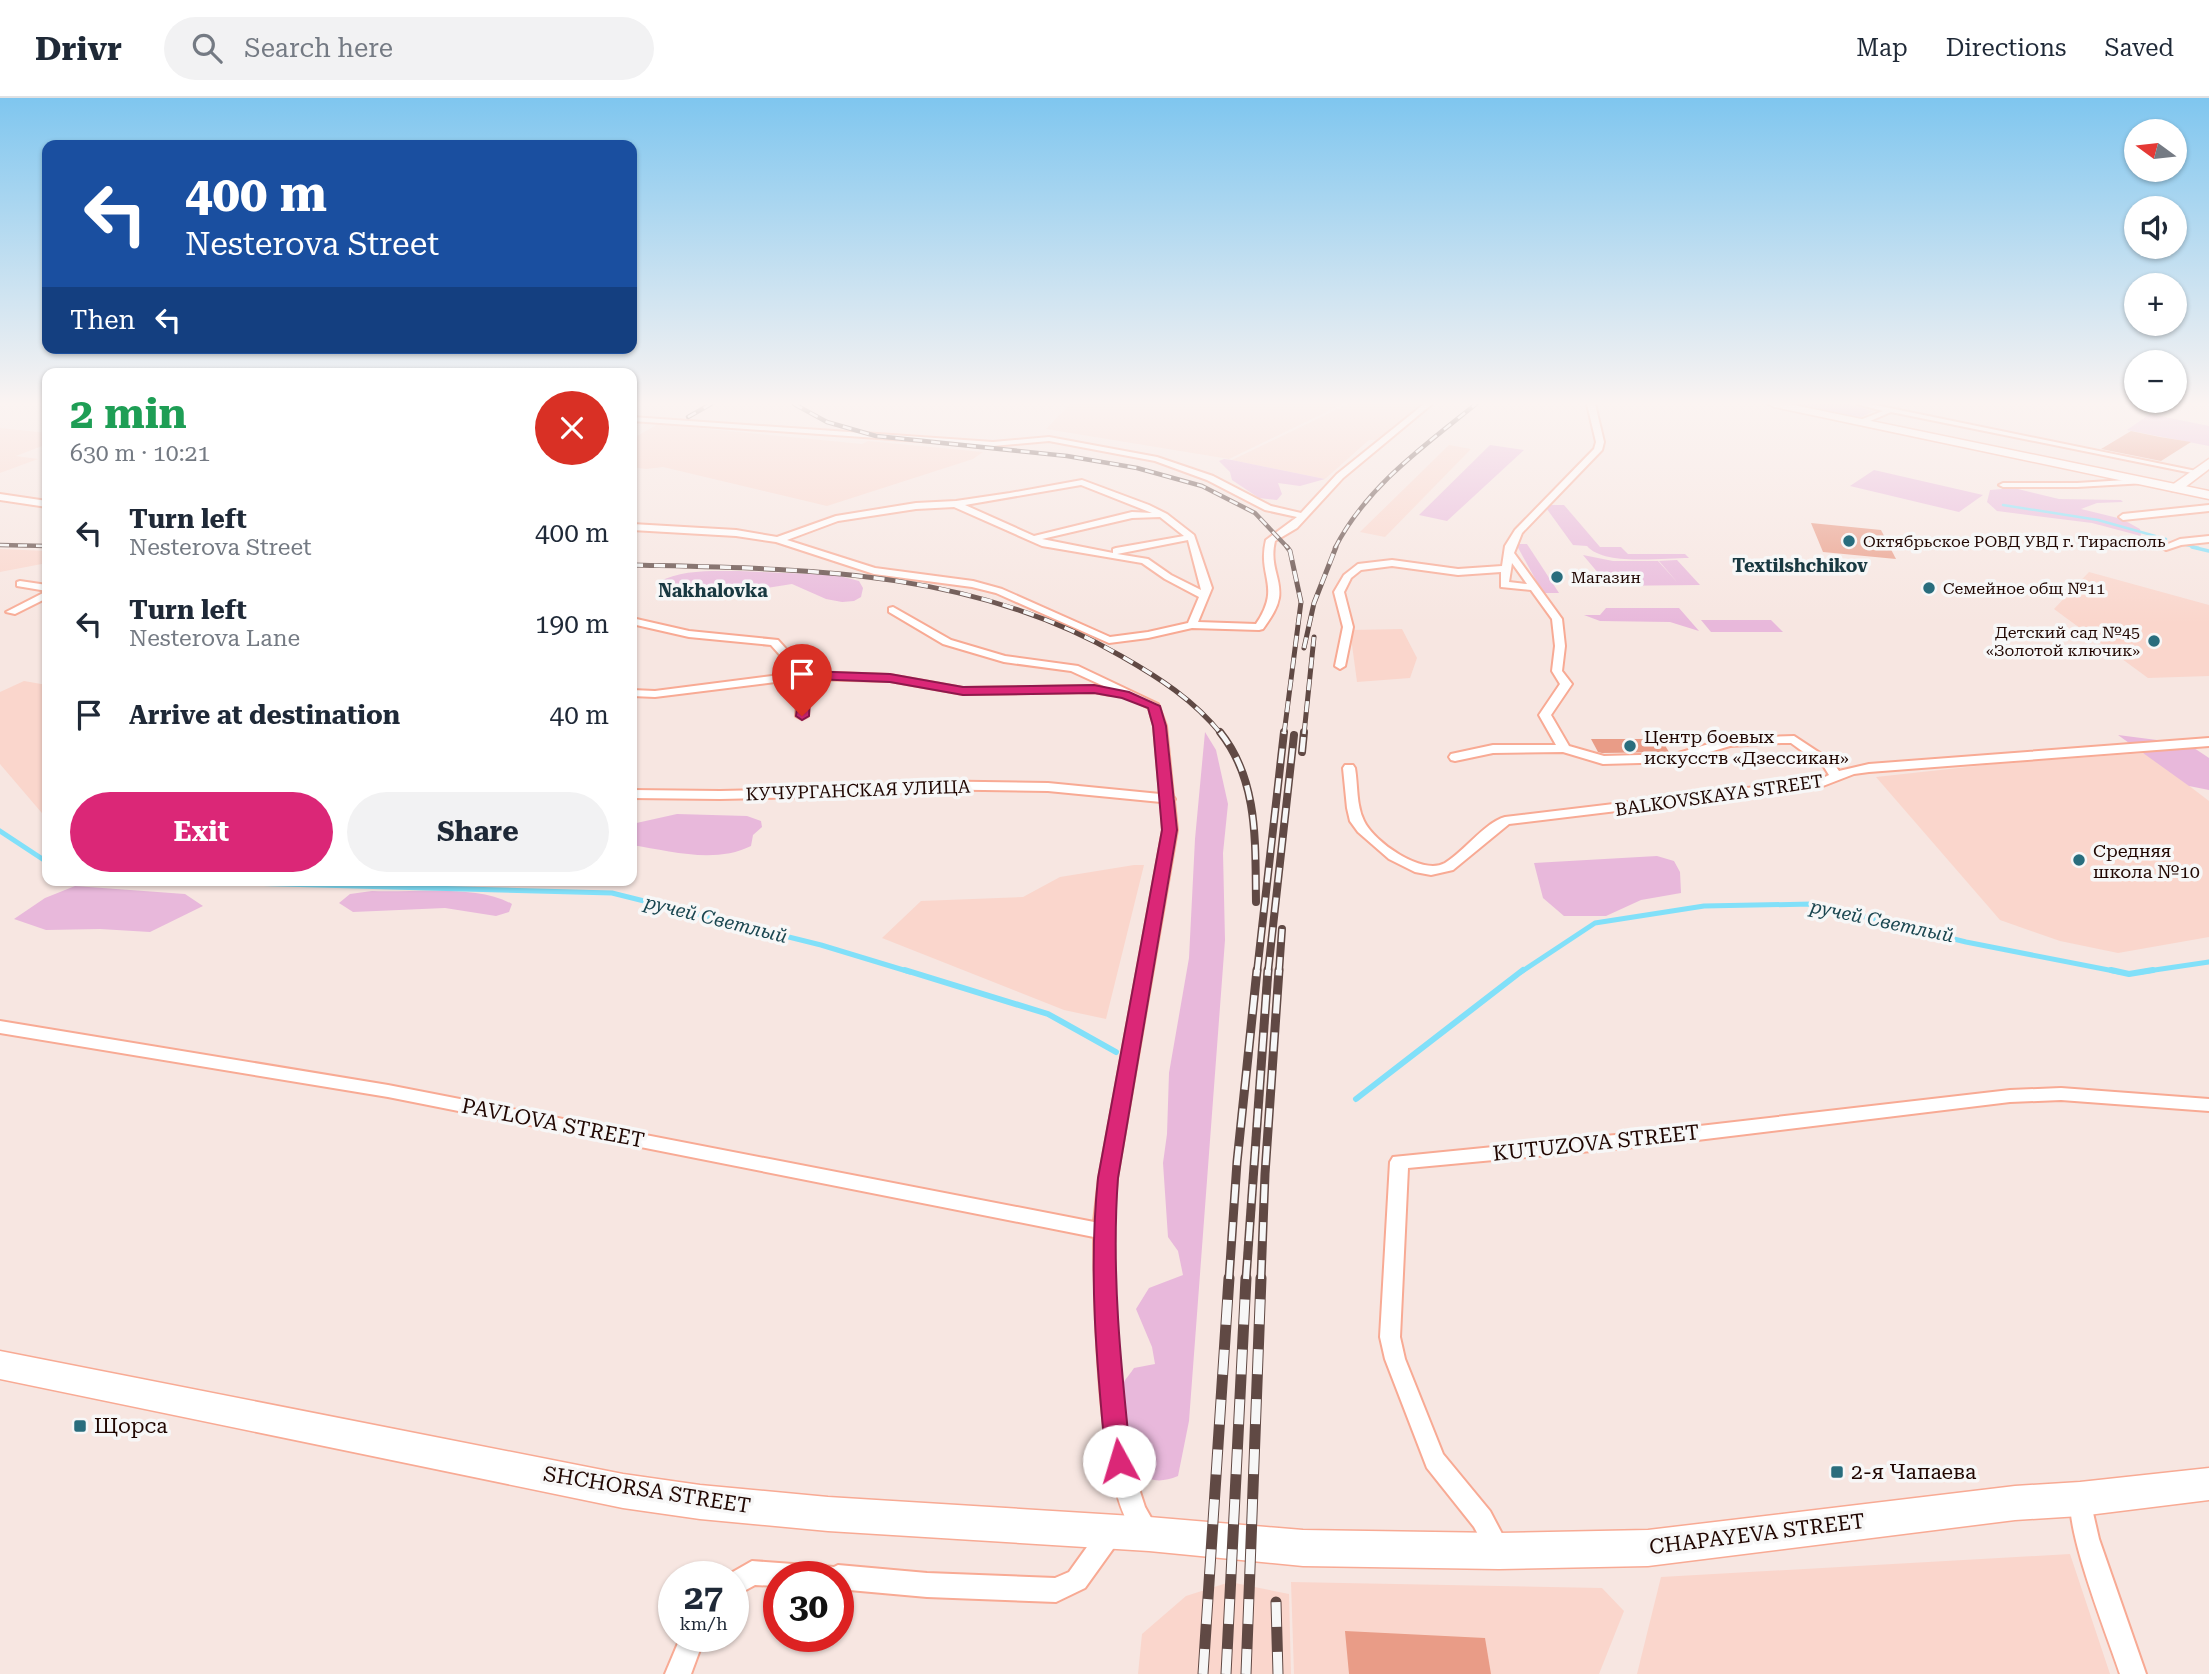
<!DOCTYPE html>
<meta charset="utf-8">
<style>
body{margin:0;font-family:"Roboto Serif",serif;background:#f2f2f3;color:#1f2937;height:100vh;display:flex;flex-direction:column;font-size:26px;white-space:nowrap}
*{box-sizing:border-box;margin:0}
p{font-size:23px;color:#747a83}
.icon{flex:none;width:38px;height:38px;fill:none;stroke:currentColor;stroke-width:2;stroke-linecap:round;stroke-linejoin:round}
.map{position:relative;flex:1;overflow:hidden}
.drawer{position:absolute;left:42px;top:270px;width:595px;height:518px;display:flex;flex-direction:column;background:#fff;border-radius:14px;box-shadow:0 2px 5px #0004}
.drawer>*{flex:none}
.hud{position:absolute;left:42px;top:42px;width:595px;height:214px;border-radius:14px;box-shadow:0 2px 5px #0004;background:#1a4fa0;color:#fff;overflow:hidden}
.needle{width:46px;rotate:285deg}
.fabs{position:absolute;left:2124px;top:21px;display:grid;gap:14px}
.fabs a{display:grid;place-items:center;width:63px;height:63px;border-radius:50%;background:#fff;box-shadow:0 2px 5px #0004;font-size:35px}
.speed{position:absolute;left:658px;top:1463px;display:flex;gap:14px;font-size:35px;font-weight:700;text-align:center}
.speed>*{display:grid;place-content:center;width:91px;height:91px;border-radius:50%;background:#fff;box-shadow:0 2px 5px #0004;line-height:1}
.speed small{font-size:18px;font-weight:400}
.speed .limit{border:10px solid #d22;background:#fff;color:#111}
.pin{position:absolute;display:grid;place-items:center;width:60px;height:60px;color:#fff;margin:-72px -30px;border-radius:50% 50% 50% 0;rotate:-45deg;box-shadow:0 0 7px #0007}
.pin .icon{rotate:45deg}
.me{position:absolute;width:77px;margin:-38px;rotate:354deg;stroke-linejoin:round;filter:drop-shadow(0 0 5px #0008)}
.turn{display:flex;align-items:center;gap:24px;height:147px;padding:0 28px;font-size:32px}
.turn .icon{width:91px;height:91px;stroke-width:2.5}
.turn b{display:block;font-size:49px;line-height:60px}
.then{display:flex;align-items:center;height:66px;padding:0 28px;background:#0003;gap:14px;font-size:26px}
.round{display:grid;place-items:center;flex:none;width:74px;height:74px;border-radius:37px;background:#f2f2f3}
.headline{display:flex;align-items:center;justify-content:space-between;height:119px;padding:0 28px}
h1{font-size:42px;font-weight:700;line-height:52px;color:#1e9e55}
.action{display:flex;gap:14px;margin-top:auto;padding:14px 28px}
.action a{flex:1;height:80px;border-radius:42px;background:#db2777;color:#fff;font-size:28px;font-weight:700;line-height:80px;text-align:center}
.action a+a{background:#f2f2f3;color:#1f2937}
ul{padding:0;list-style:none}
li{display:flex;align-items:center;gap:21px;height:91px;padding:0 28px}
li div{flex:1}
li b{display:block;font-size:26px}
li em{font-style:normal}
header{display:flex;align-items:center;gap:42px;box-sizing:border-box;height:98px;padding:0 35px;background:#fff;border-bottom:2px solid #e0e1e3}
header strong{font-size:33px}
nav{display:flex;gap:38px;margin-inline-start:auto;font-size:24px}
.search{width:490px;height:63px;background:#f2f2f3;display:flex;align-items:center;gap:18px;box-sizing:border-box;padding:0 24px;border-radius:38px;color:#747a83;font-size:26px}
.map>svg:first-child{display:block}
.built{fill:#fad6cc}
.green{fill:#e8b8db}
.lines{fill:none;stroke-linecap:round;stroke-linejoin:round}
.stream-far3{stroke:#81e0f9;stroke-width:2.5}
.stream-far2{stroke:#81e0f9;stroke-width:3.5}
.stream-far1{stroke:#81e0f9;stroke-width:5}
.stream{stroke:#81e0f9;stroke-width:6}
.building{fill:#e99c87}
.street-casing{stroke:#f8aa94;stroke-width:4}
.secondary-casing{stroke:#f8aa94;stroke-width:3}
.primary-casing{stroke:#f8aa94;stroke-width:3}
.street{fill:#fff;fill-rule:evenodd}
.secondary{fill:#fff;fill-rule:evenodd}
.primary{fill:#fff;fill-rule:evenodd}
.rail-far4-casing{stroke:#604944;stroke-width:4.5}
.rail-far3-casing{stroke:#604944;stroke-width:5}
.rail-far2-casing{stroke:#604944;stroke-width:8}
.rail-far1-casing{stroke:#604944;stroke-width:9}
.rail-casing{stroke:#604944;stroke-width:11}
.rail-far4{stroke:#f7f7f7;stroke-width:2.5;stroke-dasharray:9;stroke-linecap:butt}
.rail-far3{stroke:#f7f7f7;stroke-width:3.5;stroke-dasharray:11;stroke-linecap:butt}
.rail-far2{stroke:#f7f7f7;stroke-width:5;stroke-dasharray:15;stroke-linecap:butt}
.rail-far1{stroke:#f7f7f7;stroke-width:6;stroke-dasharray:19;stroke-linecap:butt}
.rail{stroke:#f7f7f7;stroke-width:9;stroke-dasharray:25;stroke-linecap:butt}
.route{fill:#db2777;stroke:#8e194d;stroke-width:2}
.poi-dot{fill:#296d7d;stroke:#f7f7f7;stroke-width:2.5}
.labels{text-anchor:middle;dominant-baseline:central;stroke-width:7;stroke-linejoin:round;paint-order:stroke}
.far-poi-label{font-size:16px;fill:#210702;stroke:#f7f7f7;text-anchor:start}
.far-quarter-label{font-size:18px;font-weight:bold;fill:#193941;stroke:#f7f7f7}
.poi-label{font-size:18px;fill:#210702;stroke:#f7f7f7;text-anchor:start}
.street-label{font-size:18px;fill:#210702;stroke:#f7f7f7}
.water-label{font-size:19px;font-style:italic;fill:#1a4650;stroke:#f7f7f7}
.near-street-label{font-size:21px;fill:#210702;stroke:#f7f7f7}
.near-poi-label{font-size:21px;fill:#210702;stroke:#f7f7f7;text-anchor:start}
</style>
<header>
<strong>Drivr</strong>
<div class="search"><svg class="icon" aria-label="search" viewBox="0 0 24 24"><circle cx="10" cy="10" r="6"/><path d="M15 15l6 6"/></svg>Search here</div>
<nav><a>Map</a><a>Directions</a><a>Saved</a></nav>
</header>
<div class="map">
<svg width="2209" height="1576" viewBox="0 0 2209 1576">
<rect width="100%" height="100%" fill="#f7e6e1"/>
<g class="built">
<polygon points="1070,306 1343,306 1229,361 1046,331"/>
<polygon points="1348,306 1424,306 1381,342 1369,342 1325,381 1232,362"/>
<polygon points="658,326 862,346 868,343 983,354 973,361 827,408 663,369 646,371 632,369 632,341"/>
<polygon points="0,330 47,335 47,346 16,358 38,361 0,375"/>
<polygon points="1449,347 1471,351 1385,439 1360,434"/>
<polygon points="0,451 47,453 47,465 0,474"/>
<polygon points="2089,474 2209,507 2209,578 2148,580 2054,511"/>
<polygon points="1402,531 1417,560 1410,580 1357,584 1350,532"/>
<polygon points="24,583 47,587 47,721 0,666 0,594"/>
<polygon points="2146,655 2209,703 2209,839 2118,855 2060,843 2000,822 1876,679 1995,666"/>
<polygon points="1134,767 1144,767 1106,921 1064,912 882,840 921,803 1023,799 1060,779"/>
<polygon points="2070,1456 2110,1576 1637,1576 1661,1479"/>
<polygon points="1230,1484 1289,1496 1291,1576 1138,1576 1142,1536 1186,1498"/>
<polygon points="1291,1484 1602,1490 1624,1513 1599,1576 1294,1576"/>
</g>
<g class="green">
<polygon points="1782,306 1848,306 1873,313 1860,320 1853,319"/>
<polygon points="2150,316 2209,328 2209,348 2127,332"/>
<polygon points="1490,347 1524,352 1447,423 1419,417"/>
<polygon points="1224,361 1232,362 1325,381 1300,388 1278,385 1282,396 1277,402 1259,400 1232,382 1230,374 1219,363"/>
<polygon points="1874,372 1983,397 1959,414 1850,388"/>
<polygon points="2014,390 2059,401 2121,402 2123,404 2097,405 2081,411 2122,421 2140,431 2141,438 2092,425 1997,413 1987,404 1990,392"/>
<path d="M1544,407H1564L1600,449H1621L1628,456H1685L1689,460C1663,460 1604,468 1587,448L1573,447Z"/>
<polygon points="1516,446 1527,446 1559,495 1543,495"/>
<polygon points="1583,457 1613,463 1658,463 1678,485 1659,463 1677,462 1700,487 1604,488 1595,477 1599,476"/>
<path d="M739,473L836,477L859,483L863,490L861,499L854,503L842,504L826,501L792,486L716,498L659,484C681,471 714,473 739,473Z"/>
<polygon points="1606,510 1679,510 1699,533 1670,524 1600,523 1584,517 1600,517"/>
<polygon points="1701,522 1771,522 1783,534 1711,534"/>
<path d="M1205,634L1216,652L1228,706L1223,755L1225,842L1189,1323L1178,1378C1133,1397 1128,1350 1125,1318C1125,1308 1121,1293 1124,1284C1126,1280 1131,1275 1134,1270L1155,1266L1152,1249L1136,1211L1149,1190L1183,1177L1178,1153L1168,1139L1163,1065L1167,1036L1169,975L1189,860L1195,741Z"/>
<polygon points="2118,637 2188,646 2209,660 2209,692 2189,688"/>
<path d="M677,716L747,718L761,723L762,729L753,737L751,748C715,766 670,753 632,747V726Z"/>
<polygon points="1657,758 1674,763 1680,774 1681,795 1641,802 1606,818 1564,818 1543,800 1534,765"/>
<polygon points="75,788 185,796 203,808 150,834 100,831 46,832 14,821 45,800"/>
<path d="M372,793C413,795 478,786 512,806L509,814L496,818L445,810L353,814L339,805L350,796Z"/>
</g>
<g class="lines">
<g class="stream-far3">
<polyline points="2003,407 2098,422 2166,441"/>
<polyline points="2182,446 2199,450"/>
</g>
<polyline class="stream-far2" points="2192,449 2209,453"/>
<g class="stream-far1">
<polyline points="0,733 47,764"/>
<polyline points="129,782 612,795 821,847 910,874"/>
<polyline points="1521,874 1595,825 1704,808 1812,806 1966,844 2119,874"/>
<polyline points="2141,874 2209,864"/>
</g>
<g class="stream">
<polyline points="905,872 1048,916 1116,954"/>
<polyline points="2111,872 2129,876 2153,872"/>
<polyline points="1356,1001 1523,872"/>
</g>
</g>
<g class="building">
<polygon points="2131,333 2160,339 2191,344 2161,363 2101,351"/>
<polygon points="1811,425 1881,432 1896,461 1823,454"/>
<polygon points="1591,641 1661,641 1669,654 1602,655 1598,654"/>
<polygon points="1345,1533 1485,1540 1491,1576 1349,1576"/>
</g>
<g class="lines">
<defs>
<g id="street">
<path d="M1424,306H1432L1343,380L1297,430L1275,443C1269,468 1282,481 1279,500C1277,512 1269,522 1263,531L1259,532L1192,530L1148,540L1109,545L996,495L972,489L874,476L776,444L736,438L632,432V426L736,432L777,439L836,418L916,405L956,403L1010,395L1082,382L1149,407L1167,416L1194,437L1212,490L1198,524L1256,526C1282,488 1257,479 1266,442L1297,419L1265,412L1207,382L1155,363L1049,343L993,348L632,323V319L993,344L1049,339L1157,359L1213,378L1271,408L1301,415L1337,376ZM1081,387L1152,415L1132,414L1034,438L965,407ZM954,409L1042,448L1142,465L1165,481L1199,499L1188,525L1148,534L1110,539L1002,491L973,483L875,470L787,442L838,423L916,411ZM1160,419L1184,438L1116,450L1113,451V455L1042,441L1132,420ZM1188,442L1201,492L1171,477L1148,461L1117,456Z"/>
<path d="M1587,306H1595L1604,344L1602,352L1522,435L1514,455L1562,521L1565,548L1562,573L1572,586L1551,617L1569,648L1604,658L1675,656L1729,640L1794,638L1832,663L1839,673L1869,666L2209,640V648L1869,674L1854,676L1823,688L1509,726L1453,772L1431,777L1415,774L1389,761L1358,734L1350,723L1347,710L1343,670L1345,667H1353L1355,670C1358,687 1356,707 1364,723C1374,744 1422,778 1445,765C1465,753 1484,725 1505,719L1821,681L1829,677L1824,669L1791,645H1781L1730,648L1676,664L1603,666L1563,654L1493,655L1455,663L1451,662L1449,659L1451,656L1493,647H1556L1539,617L1560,586L1552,573L1555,548L1552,521L1531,492L1501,489V474L1458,477L1392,468L1361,472L1351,480L1344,494L1353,529L1345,568L1340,571L1335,568L1343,529L1334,494L1344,477L1358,466L1392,462L1458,471L1502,468L1505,448L1515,432L1594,351L1596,344ZM1512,465L1527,486L1509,484Z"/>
<polygon points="1857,306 1870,306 2201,374 2197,376 1891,314 1863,326 1860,326 1860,322 1883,313"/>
<polygon points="2142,381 2146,383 2145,385 2077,389 2003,389 1999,387 2003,385 2077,385"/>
<polygon points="0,396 47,403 47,409 0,402"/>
<polygon points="2209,407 2209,413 2123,422 2119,419 2123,416"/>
<polygon points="2209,438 2209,444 2181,447 2166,452 2161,449 2180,441"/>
<polygon points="20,483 47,487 47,493 17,488 17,484"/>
<polygon points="47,493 47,500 15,516 6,514"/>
<path d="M893,509L951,542L1005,558L1078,568L1158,606L1166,628L1173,698L1175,701L1174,703L1177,732L1117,1080L1112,1133L1118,1259L1130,1363L1145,1409L1158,1432L1154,1440L1146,1444C1095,1422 1095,1192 1094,1139L388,999L0,935V923L388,987L1094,1124L1099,1080L1163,732L1161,704L1048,693L915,691L895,697L720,701L632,700V692L720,693L894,689L914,683L1048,685L1160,696L1154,628L1149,610L1116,594L1110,597L1094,594L963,596L890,583L810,581L808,618L802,621L796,618L799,581L655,599L632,598V592L655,593L796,575L771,547L689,539L632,526V520L689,533L778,542L807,574L890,577L963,590L1094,588L1108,590L1071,573L1004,564L943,546L889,514V510Z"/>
<polygon points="2061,990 2209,1001 2209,1013 2061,1002 2010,1004 1656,1047 1408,1070 1400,1239 1405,1261 1443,1356 1490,1413 1509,1449 1505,1457 1497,1461 1489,1457 1474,1429 1427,1370 1385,1261 1380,1239 1390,1064 1393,1059 1656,1033 2010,992"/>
<path d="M2080,1390L2088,1393L2099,1441L2146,1576H2120C2109,1542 2060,1421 2072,1393Z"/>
<polygon points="1110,1424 1118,1428 1122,1436 1118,1444 1085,1490 1056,1504 927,1499 838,1491 838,1479 779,1479 779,1488 755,1487 733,1499 733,1479 724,1479 752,1463 834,1469 838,1467 927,1475 1055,1480 1069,1474 1102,1428"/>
<polygon points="681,1538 705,1538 691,1576 665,1576"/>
</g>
<g id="secondary">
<polygon points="2209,361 2209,371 2180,393 2172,393 2172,387"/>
<polygon points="0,1253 623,1376 700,1387 828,1399 1149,1419 1303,1432 1499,1435 1648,1432 2015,1388 2080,1384 2209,1370 2209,1402 2080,1418 2015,1422 1648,1468 1499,1471 1303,1468 1149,1453 828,1433 700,1421 623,1410 0,1281"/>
</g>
<polygon id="primary" points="1768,306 1789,306 2209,393 2209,401 1774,309"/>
</defs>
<use href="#street" class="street-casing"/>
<use href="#secondary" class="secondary-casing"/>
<use href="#primary" class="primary-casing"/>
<use href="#street" class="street"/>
<use href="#secondary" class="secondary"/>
<use href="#primary" class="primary"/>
<defs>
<g id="rail-far4">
<polyline points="794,306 827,324 876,338 1067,358 1137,370 1202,388 1255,415 1288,450"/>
<polyline points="688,319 711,306"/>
<polyline points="0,447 47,448"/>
<path d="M1335,450C1366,389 1424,348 1476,306"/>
</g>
<g id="rail-far3">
<path d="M632,467C802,471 969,470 1121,558C1158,579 1194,602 1221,636"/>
<polyline points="1304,550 1314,505 1336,449"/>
<polyline points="1284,636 1301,504 1290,453 1287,449"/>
<polyline points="1304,636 1314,539"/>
</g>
<g id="rail-far2">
<path d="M1220,634C1259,683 1255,745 1256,804"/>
<polyline points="1302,654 1304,634"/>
<polyline points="1257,874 1284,634"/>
<polyline points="1268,874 1294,637"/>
<polyline points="1279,874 1282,831"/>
</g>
<g id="rail-far1">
<polyline points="1229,1181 1237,1064 1257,872"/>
<polyline points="1246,1181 1268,872"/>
<polyline points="1261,1181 1265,1076 1279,872"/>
</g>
<g id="rail">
<polyline points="1276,1504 1278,1576"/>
<polyline points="1203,1576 1229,1180"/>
<polyline points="1226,1576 1246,1180"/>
<polyline points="1246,1576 1261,1180"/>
</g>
</defs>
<use href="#rail-far4" class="rail-far4-casing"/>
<use href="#rail-far3" class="rail-far3-casing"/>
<use href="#rail-far2" class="rail-far2-casing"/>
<use href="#rail-far1" class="rail-far1-casing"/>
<use href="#rail" class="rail-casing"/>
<use href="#rail-far4" class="rail-far4"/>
<use href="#rail-far3" class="rail-far3"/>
<use href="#rail-far2" class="rail-far2"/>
<use href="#rail-far1" class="rail-far1"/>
<use href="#rail" class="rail"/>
</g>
<linearGradient id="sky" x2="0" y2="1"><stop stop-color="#7fc6ef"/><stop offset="0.58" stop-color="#fbf4f2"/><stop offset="1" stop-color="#fbf4f2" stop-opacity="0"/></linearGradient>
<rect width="2209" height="526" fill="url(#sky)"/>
<path class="route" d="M804,573L890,576L963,589L1094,587L1129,594L1160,608L1166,628L1177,732L1118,1080C1111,1174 1121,1269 1131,1363L1128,1371L1119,1375L1110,1371L1106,1363C1097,1269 1088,1174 1098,1080L1162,732L1153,628L1148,610L1122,600L1094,595L963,597L890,584L811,581L809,618L802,622L796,618L800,586L798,577Z"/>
<g class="poi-dot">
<circle cx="1849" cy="443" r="7"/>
<circle cx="1557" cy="479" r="7"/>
<circle cx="1929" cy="490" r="7"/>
<circle cx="2154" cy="543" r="7"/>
<circle cx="1630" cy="648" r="7"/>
<circle cx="2079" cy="762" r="7"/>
<rect x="73" y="1321" width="14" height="14" rx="3.5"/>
<rect x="1830" y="1367" width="14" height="14" rx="3.5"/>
</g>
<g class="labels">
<g class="far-poi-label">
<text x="1863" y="443">Октябрьское РОВД УВД г. Тирасполь</text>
<text x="1571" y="479">Магазин</text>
<text x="1943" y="490">Семейное общ №11</text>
<text x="2140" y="534" text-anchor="end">Детский сад №45<tspan x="2140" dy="18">«Золотой ключик»</tspan></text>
</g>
<g class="far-quarter-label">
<text x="1800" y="467">Textilshchikov</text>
<text x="713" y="492">Nakhalovka</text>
</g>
<g class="poi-label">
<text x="1644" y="638">Центр боевых<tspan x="1644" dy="21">искусств «Дзессикан»</tspan></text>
<text x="2093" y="752">Средняя<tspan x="2093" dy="21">школа №10</tspan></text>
</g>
<g class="street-label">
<text transform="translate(858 692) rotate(-2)">КУЧУРГАНСКАЯ УЛИЦА</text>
<text transform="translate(1719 697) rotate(-8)">BALKOVSKAYA STREET</text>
</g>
<g class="water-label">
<text transform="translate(716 821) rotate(14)">ручей Светлый</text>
<text transform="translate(1882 823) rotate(12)">ручей Светлый</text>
</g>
<g class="near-street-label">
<text transform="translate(553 1025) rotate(11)">PAVLOVA STREET</text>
<text transform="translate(1596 1045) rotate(-6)">KUTUZOVA STREET</text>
<text transform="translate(647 1392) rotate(9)">SHCHORSA STREET</text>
<text transform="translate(1757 1436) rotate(-7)">CHAPAYEVA STREET</text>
</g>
<g class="near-poi-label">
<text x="94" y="1328">Щорса</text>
<text x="1851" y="1374">2-я Чапаева</text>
</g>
</g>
</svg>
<div class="fabs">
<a><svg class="needle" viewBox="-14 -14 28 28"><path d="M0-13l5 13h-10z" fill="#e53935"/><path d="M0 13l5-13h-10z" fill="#747a83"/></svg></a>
<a><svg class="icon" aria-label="sound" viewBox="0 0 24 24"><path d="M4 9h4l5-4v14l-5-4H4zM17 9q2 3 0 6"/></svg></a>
<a>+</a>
<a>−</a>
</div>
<div class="speed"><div>27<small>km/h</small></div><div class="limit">30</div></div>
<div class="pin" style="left:802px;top:618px;background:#d93025"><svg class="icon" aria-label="arrive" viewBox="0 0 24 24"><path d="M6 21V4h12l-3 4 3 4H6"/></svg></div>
<svg class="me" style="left:1119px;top:1363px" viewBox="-20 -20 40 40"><circle r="19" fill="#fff"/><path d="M0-13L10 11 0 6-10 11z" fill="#db2777"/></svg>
<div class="hud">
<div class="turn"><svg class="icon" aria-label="left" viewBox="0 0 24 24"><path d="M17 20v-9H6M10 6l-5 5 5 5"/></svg><div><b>400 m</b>Nesterova Street</div></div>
<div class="then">Then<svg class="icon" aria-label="left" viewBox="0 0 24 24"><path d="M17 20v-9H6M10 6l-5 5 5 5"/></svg></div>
</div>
<section class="drawer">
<div class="headline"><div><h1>2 min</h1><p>630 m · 10:21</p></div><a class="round" style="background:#d93025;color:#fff"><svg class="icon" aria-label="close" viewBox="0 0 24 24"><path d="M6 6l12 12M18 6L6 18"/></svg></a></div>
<ul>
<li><svg class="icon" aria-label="left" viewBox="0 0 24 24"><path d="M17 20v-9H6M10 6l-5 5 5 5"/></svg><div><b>Turn left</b><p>Nesterova Street</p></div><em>400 m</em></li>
<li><svg class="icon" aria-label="left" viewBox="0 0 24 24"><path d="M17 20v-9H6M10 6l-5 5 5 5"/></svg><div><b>Turn left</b><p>Nesterova Lane</p></div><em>190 m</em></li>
<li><svg class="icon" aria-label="arrive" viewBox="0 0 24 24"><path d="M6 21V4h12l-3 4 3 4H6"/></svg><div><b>Arrive at destination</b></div><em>40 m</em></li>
</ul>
<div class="action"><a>Exit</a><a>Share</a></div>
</section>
</div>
